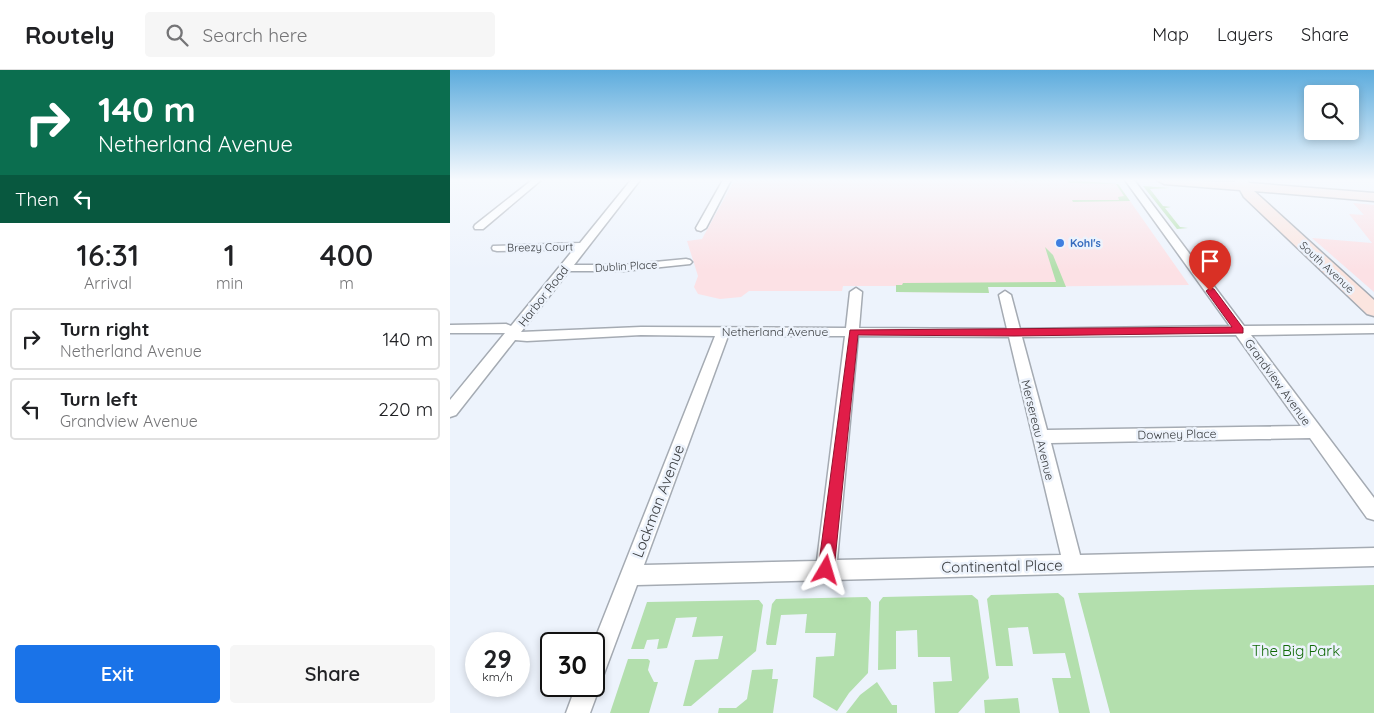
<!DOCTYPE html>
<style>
body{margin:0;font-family:Quicksand,sans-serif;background:#f6f6f6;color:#202124;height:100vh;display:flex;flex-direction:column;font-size:19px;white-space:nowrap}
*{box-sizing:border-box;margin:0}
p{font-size:16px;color:#757577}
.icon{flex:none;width:28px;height:28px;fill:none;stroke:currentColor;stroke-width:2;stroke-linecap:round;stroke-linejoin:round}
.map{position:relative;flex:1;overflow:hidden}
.panel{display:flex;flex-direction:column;background:#fff;width:450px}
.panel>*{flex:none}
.top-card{background:#0b6e4f;color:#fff;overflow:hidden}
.fabs{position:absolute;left:854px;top:15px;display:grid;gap:10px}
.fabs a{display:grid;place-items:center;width:55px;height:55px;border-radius:5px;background:#fff;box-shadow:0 2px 8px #0003;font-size:25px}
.speed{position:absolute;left:15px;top:562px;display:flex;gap:10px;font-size:25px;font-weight:700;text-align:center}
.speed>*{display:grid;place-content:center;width:65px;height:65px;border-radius:50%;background:#fff;box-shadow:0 2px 8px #0003;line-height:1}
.speed small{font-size:12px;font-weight:400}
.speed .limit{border:2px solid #111;border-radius:8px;background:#fff;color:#111}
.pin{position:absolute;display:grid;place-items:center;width:42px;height:42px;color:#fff;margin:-51px -21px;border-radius:50% 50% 50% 0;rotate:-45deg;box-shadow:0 0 5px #0007}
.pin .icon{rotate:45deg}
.me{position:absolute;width:55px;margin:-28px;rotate:7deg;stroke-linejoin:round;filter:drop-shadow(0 0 4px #0008)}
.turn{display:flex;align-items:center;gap:18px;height:105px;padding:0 15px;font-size:22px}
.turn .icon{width:65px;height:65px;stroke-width:2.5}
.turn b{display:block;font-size:35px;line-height:42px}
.then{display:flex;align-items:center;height:48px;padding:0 15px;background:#0003;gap:10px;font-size:19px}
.eta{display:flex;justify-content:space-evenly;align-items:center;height:85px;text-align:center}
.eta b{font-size:30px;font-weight:600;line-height:35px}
.cta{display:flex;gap:10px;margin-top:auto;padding:10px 15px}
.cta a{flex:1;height:58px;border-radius:5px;background:#1a73e8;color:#fff;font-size:20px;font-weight:600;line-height:58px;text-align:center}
.cta a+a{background:#f6f6f6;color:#202124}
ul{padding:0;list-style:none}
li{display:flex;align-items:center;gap:15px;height:62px;margin:0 10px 8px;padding:0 5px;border:2px solid #e0e0e0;border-radius:5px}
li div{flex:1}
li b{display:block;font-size:19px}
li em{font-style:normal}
header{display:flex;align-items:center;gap:30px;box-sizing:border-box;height:70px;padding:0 25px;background:#fff;border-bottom:1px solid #e0e0e0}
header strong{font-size:24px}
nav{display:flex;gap:28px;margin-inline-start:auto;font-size:18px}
.search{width:350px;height:45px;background:#f6f6f6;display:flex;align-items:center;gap:12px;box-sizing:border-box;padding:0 18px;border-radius:5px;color:#757577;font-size:19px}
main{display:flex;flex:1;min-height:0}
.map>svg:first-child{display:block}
.commercial{fill:#fce1e5}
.green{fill:#b3dfad}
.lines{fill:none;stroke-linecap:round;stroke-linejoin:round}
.street-casing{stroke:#a5abb3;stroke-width:3}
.secondary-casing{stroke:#a5abb3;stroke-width:3}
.street{fill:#fff;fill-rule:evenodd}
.secondary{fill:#fbe5df;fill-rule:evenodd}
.route{fill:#e11d48;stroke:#92132f}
.shop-dot{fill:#3f7fe0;stroke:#edf3fc;stroke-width:2}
.labels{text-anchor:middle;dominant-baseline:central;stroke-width:5;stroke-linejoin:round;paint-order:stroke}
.far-shop-label{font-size:11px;font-weight:bold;fill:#366cbe;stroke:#edf3fc;text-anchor:start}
.far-street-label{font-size:11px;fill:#393c3f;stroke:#edf3fc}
.street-label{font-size:12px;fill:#393c3f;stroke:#edf3fc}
.near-street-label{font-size:15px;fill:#393c3f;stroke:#edf3fc}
.near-park-label{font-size:15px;fill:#116a08;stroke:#edf3fc}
</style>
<header>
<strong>Routely</strong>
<div class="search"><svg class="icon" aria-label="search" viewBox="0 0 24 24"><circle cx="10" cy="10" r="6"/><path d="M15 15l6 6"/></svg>Search here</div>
<nav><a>Map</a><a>Layers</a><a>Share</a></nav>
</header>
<main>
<section class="panel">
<div class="top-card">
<div class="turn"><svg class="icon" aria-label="right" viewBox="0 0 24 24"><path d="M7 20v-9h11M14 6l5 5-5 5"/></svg><div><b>140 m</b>Netherland Avenue</div></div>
<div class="then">Then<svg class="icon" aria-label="left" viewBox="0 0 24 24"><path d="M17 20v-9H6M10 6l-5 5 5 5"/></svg></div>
</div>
<div class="eta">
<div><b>16:31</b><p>Arrival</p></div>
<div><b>1</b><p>min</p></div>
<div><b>400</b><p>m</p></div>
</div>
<ul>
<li><svg class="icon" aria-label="right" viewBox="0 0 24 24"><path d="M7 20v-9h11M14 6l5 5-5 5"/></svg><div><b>Turn right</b><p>Netherland Avenue</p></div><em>140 m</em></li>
<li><svg class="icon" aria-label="left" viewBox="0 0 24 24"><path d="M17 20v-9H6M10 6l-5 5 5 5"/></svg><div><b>Turn left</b><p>Grandview Avenue</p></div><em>220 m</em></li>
</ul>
<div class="cta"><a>Exit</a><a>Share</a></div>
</section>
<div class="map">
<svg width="924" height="643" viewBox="0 0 924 643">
<rect width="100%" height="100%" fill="#edf3fc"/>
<g class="commercial">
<polygon points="619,110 668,114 739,215 538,217 539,223 446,222 446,216 393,216 392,221 299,221 291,227 270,229 248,224 244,217 248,206 237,171 252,169 284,111"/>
<polygon points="903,133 924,135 924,222 862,168 922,173 899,144 914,145"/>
</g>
<g class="green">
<polygon points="564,110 619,110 668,114 680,131 623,132 622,130 669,130 668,127 674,126 666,114 619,113 617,110 567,111 566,113"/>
<polygon points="693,116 720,118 700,119 713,136 721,137 715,138 730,157 738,158 727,159"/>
<polygon points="595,177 603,185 616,217 538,217 539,223 446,222 446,215 452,215 453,213 606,212"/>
<polygon points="924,515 924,643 660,643 628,523"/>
<polygon points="608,523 614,528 640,643 609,643 602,608 621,608 615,583 583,584 578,557 558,558 563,596 546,596 537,529 541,525"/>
<polygon points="522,525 528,530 539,608 508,643 485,643 483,612 502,611 500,587 468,587 467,560 446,561 446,599 428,600 429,532 433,527"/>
<polygon points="417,527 421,532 418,603 399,623 387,641 363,627 366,587 384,586 386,563 355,563 357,544 331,545 326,575 317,575 316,573 322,534 326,529"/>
<polygon points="309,530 313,535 306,581 241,636 233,636 245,590 268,589 273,566 242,567 247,547 226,548 217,578 207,579 209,569 197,570 194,579 181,579 197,532"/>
<polygon points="178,589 198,589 200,591 198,600 204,612 208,612 199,643 160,643"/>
<polygon points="323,599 322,609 328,609 323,643 268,643 269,638 286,638 297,629 302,600"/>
<polygon points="427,612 442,635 447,635 447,643 396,643 410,625"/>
<polygon points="568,628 570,643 535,643 534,630"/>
</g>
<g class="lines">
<defs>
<g id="street">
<polygon points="82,110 91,110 33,159 25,159 24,157 25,155"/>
<path d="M181,110H190L124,195H173L236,189L240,190L242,192L240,194L173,201H119L71,262L191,257L396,258L400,222L406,218L412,222L409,258L557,259L549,225L555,221L561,225L570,259L780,256L675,110H684L794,256L924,255V263L801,265L924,428V450L917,448L860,368L601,373L630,485L924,478V496L187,515L155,601L152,609L148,611L150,616L140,643H116L126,616H144L143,574L265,266L191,265L77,271L65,270L6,345L0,347V330L55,263H0V255L56,254L61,256L124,179L47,181L43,180L42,178L43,176L130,173ZM786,265L851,356L597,360L572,267ZM278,266H395L367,491L194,495ZM408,266L559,267L611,485L387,490Z"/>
<polygon points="273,110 281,110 256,158 251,161 247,160 246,158"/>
</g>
<polygon id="secondary" points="707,110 785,112 785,110 797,110 799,113 924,123 924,131 804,121 924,230 924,246 917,244 794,127 790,120 714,114"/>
</defs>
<use href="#street" class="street-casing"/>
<use href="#secondary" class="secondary-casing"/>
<use href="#street" class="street"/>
<use href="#secondary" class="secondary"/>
</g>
<linearGradient id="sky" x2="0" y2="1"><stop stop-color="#5dacdd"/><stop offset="0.55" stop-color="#f7fafe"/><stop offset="1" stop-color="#f7fafe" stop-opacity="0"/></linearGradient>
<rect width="924" height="200" fill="url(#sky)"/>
<polygon class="route" points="760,218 764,219 793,258 793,263 564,266 408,265 384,500 381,505 376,507 371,505 368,500 400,260 782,257 756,221"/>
<circle class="shop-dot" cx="610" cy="173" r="5"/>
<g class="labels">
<g class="far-shop-label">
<text x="620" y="173">Kohl's</text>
</g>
<g class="far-street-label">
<text transform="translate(90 177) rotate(-1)">Breezy Court</text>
<text transform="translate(176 196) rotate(-3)">Dublin Place</text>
<text transform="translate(877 197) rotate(43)">South Avenue</text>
</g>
<g class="street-label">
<text transform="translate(93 226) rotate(-52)">Harbor Road</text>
<text x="325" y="261">Netherland Avenue</text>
<text transform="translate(828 312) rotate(54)">Grandview Avenue</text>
<text transform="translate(588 360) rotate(76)">Mersereau Avenue</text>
<text transform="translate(727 364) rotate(-1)">Downey Place</text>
</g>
<g class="near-street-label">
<text transform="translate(208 431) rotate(-69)">Lockman Avenue</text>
<text transform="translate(552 496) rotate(-1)">Continental Place</text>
</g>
<g class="near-park-label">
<text x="846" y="580">The Big Park</text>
</g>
</g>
</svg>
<div class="fabs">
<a><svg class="icon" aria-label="search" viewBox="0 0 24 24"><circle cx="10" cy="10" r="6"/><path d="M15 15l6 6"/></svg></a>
</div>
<div class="speed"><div>29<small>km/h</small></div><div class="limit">30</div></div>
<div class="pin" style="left:760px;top:221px;background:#d93025"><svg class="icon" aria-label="arrive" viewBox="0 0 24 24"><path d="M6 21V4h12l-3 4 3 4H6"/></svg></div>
<svg class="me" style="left:376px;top:500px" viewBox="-20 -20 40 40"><path d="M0-17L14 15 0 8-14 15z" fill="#e11d48" stroke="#fff" stroke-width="4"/></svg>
</div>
</main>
